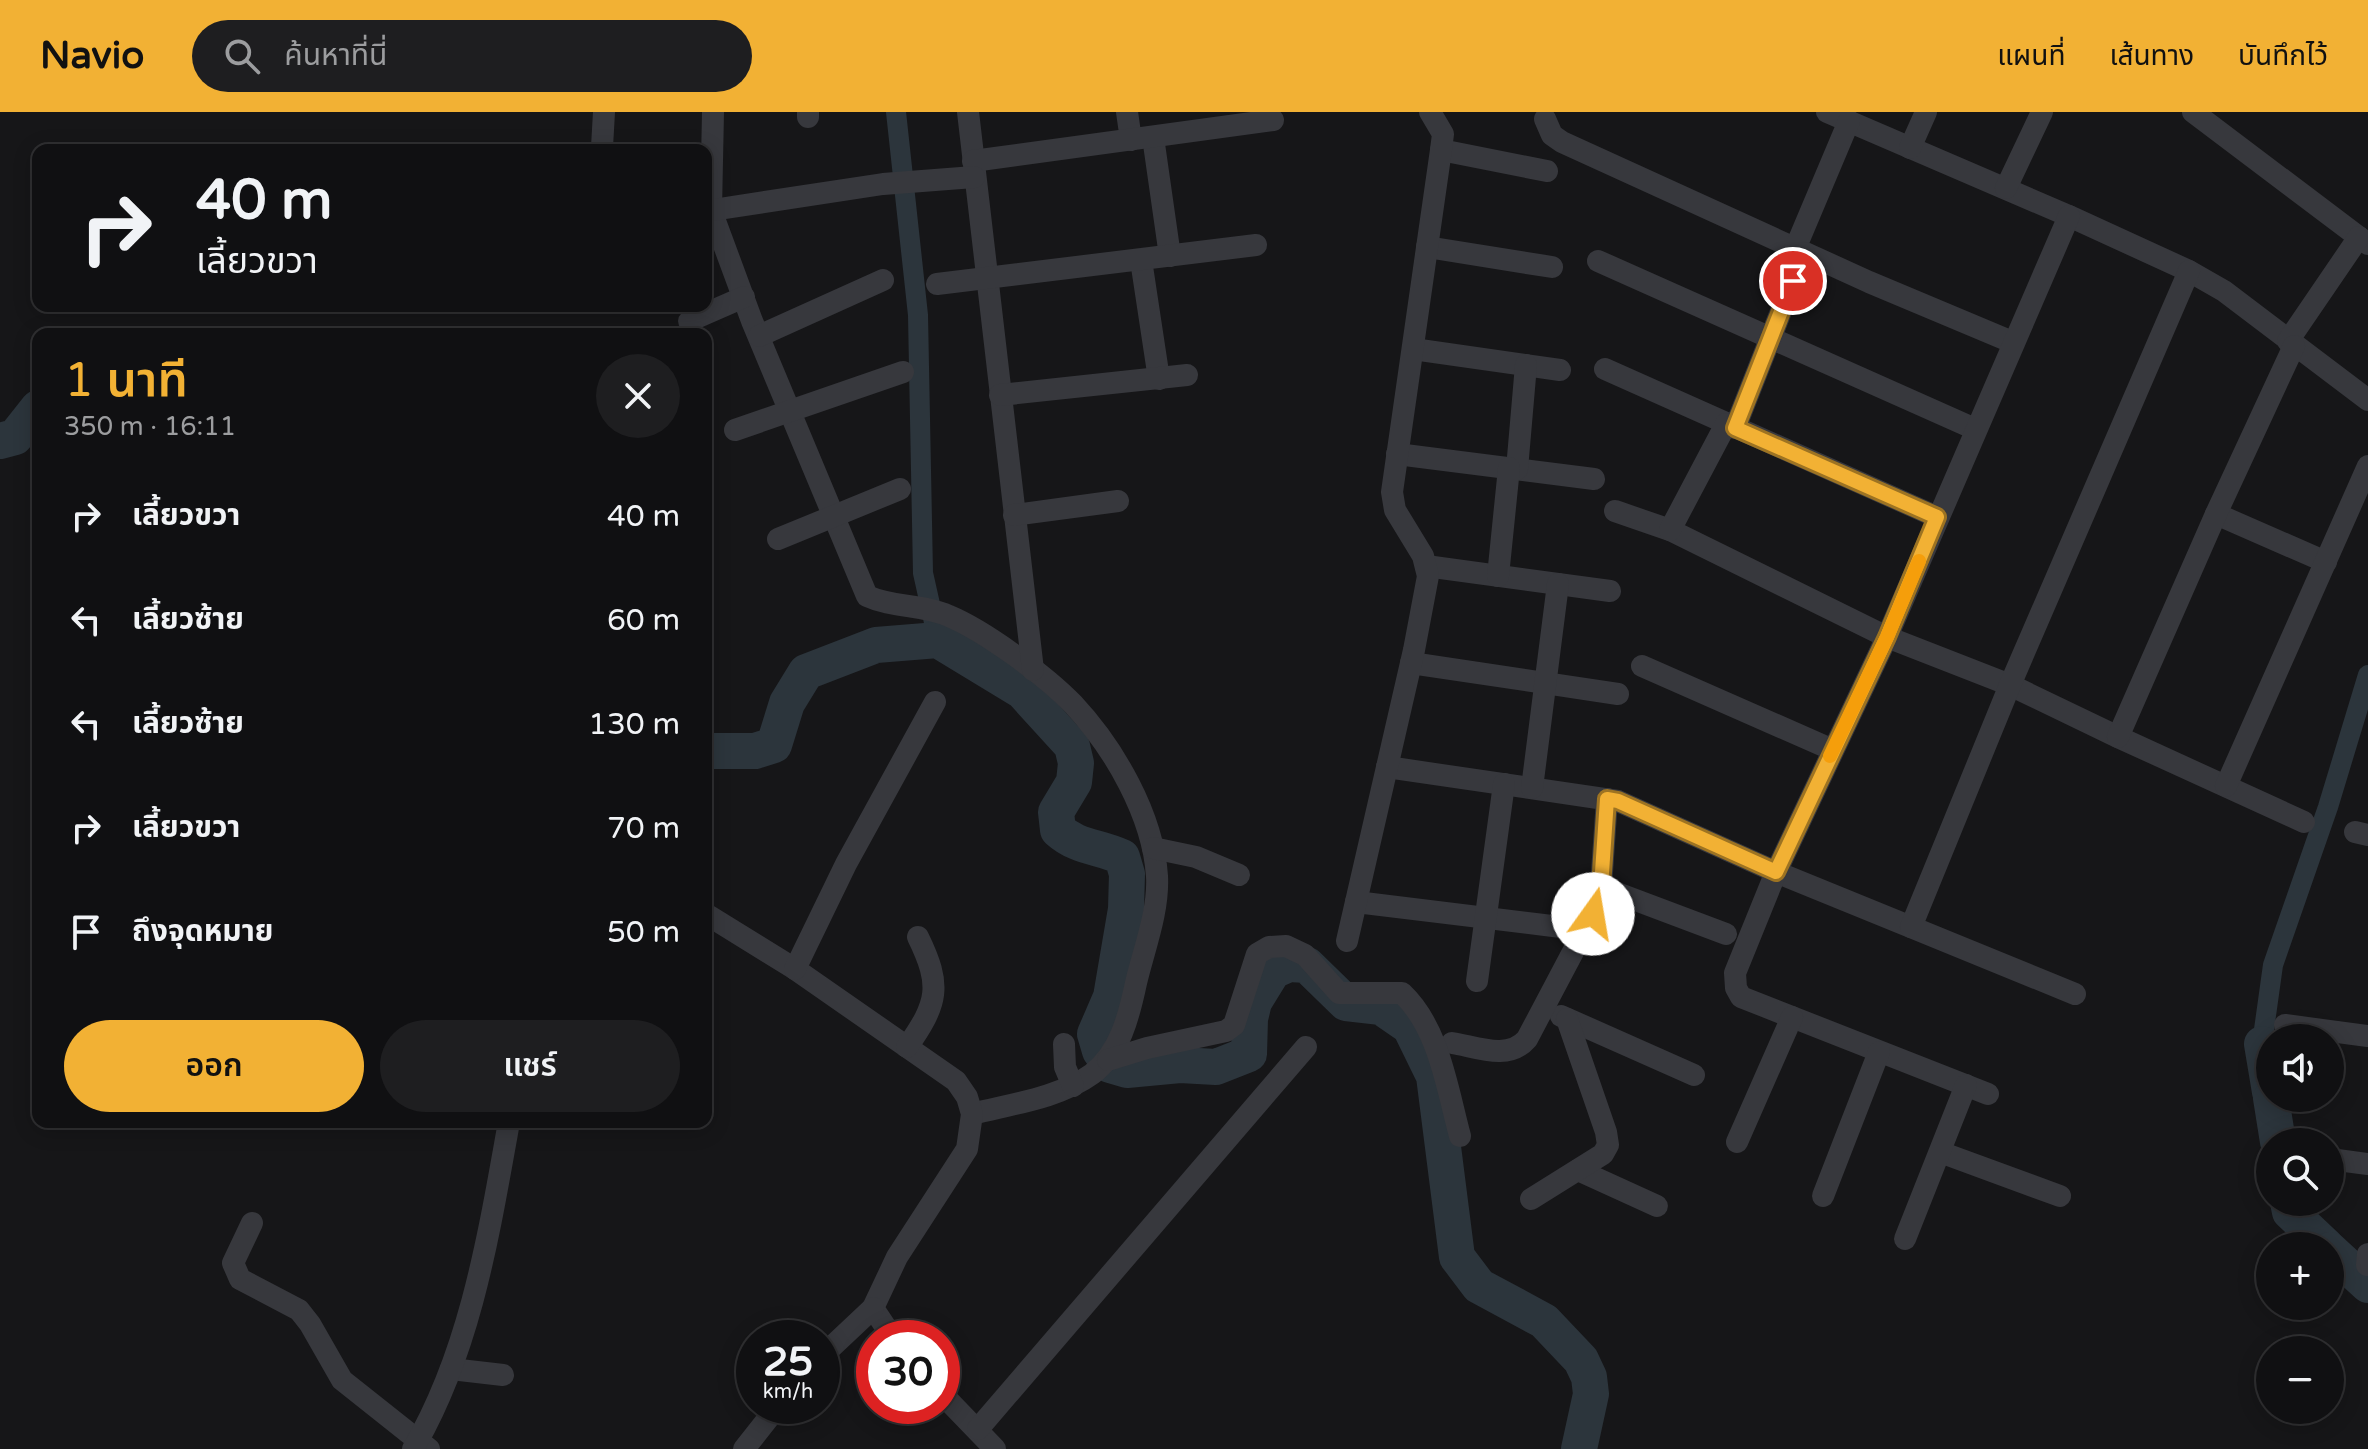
<!DOCTYPE html>
<html lang="th">
<meta charset="utf-8">
<style>
body{margin:0;font-family:"Varela Round","Noto Sans Thai",sans-serif;background:#1e1e20;color:#f1f3f6;height:100vh;display:flex;flex-direction:column;font-size:30px;white-space:nowrap}
*{box-sizing:border-box;margin:0}
p{font-size:26px;color:#9c9d9f}
.icon{flex:none;width:44px;height:44px;fill:none;stroke:currentColor;stroke-width:2;stroke-linecap:round;stroke-linejoin:round}
.map{position:relative;flex:1;overflow:hidden}
.side{position:absolute;left:32px;top:216px;width:680px;height:800px;display:flex;flex-direction:column;background:#101012;border-radius:16px;box-shadow:0 4px 20px #0003,0 0 0 2px #303032}
.side>*{flex:none}
.guide{position:absolute;left:32px;top:32px;width:680px;height:168px;border-radius:16px;box-shadow:0 4px 20px #0003,0 0 0 2px #303032;background:#101012;color:#f1f3f6;overflow:hidden}
.controls{position:absolute;left:2256px;top:912px;display:grid;gap:16px}
.controls a{display:grid;place-items:center;width:88px;height:88px;border-radius:50%;background:#101012;box-shadow:0 4px 20px #0003,0 0 0 2px #303032;font-size:40px}
.speed{position:absolute;left:736px;top:1208px;display:flex;gap:16px;font-size:40px;font-weight:700;text-align:center}
.speed>*{display:grid;place-content:center;width:104px;height:104px;border-radius:50%;background:#101012;box-shadow:0 4px 20px #0003,0 0 0 2px #303032;line-height:1}
.speed small{font-size:20px;font-weight:400}
.speed .limit{border:12px solid #d22;background:#fff;color:#111}
.pin{position:absolute;display:grid;place-items:center;width:68px;height:68px;color:#fff;margin:-34px;border:4px solid #fff;border-radius:50%;box-shadow:0 2px 8px #0007}
.me{position:absolute;width:88px;margin:-44px;rotate:13deg;stroke-linejoin:round;filter:drop-shadow(0 0 6px #0008)}
.turn{display:flex;align-items:center;gap:28px;height:168px;padding:0 32px;font-size:36px}
.turn .icon{width:104px;height:104px;stroke-width:2.5}
.turn b{display:block;font-size:56px;line-height:68px}
.round{display:grid;place-items:center;flex:none;width:84px;height:84px;border-radius:42px;background:#1e1e20}
.head{display:flex;align-items:center;justify-content:space-between;height:136px;padding:0 32px}
h1{font-size:48px;font-weight:600;line-height:60px;color:#f2b134}
.button{display:flex;gap:16px;margin-top:auto;padding:16px 32px}
.button a{flex:1;height:92px;border-radius:48px;background:#f2b134;color:#111;font-size:32px;font-weight:600;line-height:92px;text-align:center}
.button a+a{background:#1e1e20;color:#f1f3f6}
ul{padding:0;list-style:none}
li{display:flex;align-items:center;gap:24px;height:104px;padding:0 32px}
li div{flex:1}
li b{display:block;font-size:30px}
li em{font-style:normal}
header{display:flex;align-items:center;gap:48px;box-sizing:border-box;height:112px;padding:0 40px;background:#f2b134;color:#111}
header strong{font-size:38px}
nav{display:flex;gap:44px;margin-inline-start:auto;font-size:28px}
.search{width:560px;height:72px;background:#1e1e20;display:flex;align-items:center;gap:20px;box-sizing:border-box;padding:0 28px;border-radius:44px;color:#9c9d9f;font-size:30px}
.map>svg:first-child{display:block}
.lines{fill:none;stroke-linecap:round;stroke-linejoin:round}
.canal{stroke:#2c353c;stroke-width:20}
.river{stroke:#2c353c;stroke-width:36}
.minor{stroke:#37383d;stroke-width:22}
.route-casing{stroke:#9d7322;stroke-width:20}
.route{stroke:#f2b134;stroke-width:14}
.slow{stroke:#f59e0b;stroke-width:14}
</style>
<header>
<strong>Navio</strong>
<div class="search"><svg class="icon" aria-label="search" viewBox="0 0 24 24"><circle cx="10" cy="10" r="6"/><path d="M15 15l6 6"/></svg>ค้นหาที่นี่</div>
<nav><a>แผนที่</a><a>เส้นทาง</a><a>บันทึกไว้</a></nav>
</header>
<div class="map">
<svg width="2368" height="1337" viewBox="0 0 2368 1337">
<rect width="100%" height="100%" fill="#161618"/>
<g class="lines">
<g class="canal">
<polyline points="896,0 918,203 923,461 938,528"/>
<polyline points="2262,932 2273,853 2328,695 2368,563"/>
</g>
<g class="river">
<polyline points="0,329 15,325 38,296"/>
<path d="M706,639H755L774,633L787,591L806,560L876,533L938,528L1022,579L1072,634L1076,651L1074,670L1056,700L1058,718C1078,736 1099,734 1122,745L1127,762L1126,797L1111,885L1095,922L1100,939L1110,953L1127,958L1180,953L1216,955L1249,942L1250,907L1254,890L1273,859L1289,852L1307,853L1346,891L1381,895L1410,915L1434,964L1457,1145L1479,1174L1544,1209L1581,1248L1589,1265L1591,1282L1579,1337"/>
<polyline points="2262,932 2270,980"/>
<polyline points="2271,986 2278,1030"/>
<polyline points="2288,1090 2290,1100 2326,1134"/>
<polyline points="2330,1138 2368,1173"/>
</g>
<g class="minor">
<path d="M713,0L711,98L752,209L867,484C893,496 923,492 949,504C985,519 1046,564 1073,592C1114,636 1153,703 1157,764C1159,799 1144,837 1136,871C1129,904 1120,941 1092,962C1059,986 1011,992 972,1002"/>
<polyline points="968,0 1033,558"/>
<polyline points="1127,0 1131,28"/>
<polyline points="1827,0 2069,104 2189,159 2224,179 2368,288"/>
<polyline points="2193,0 2368,132"/>
<polyline points="808,5 808,0"/>
<polyline points="1545,7 1552,23 1562,30 1869,170 2012,230"/>
<polyline points="1153,25 1170,144"/>
<polyline points="602,35 604,0"/>
<polyline points="1910,36 1926,0"/>
<polyline points="1441,38 1547,59"/>
<polyline points="973,49 1273,8"/>
<polyline points="2006,76 2042,0"/>
<polyline points="706,99 883,72 974,65"/>
<polyline points="1427,135 1552,155"/>
<polyline points="1795,137 1849,9"/>
<polyline points="1141,148 1159,267"/>
<polyline points="1598,149 1975,317"/>
<polyline points="937,172 1256,133"/>
<polyline points="689,209 744,185"/>
<polyline points="759,224 883,168"/>
<polyline points="2288,229 2359,125"/>
<polyline points="1413,237 1560,258"/>
<polyline points="1605,257 1937,405"/>
<polyline points="1000,283 1187,263"/>
<polyline points="1735,316 1804,141"/>
<polyline points="735,318 903,260"/>
<polyline points="1397,342 1594,367"/>
<polyline points="1517,357 1526,253"/>
<polyline points="1615,399 1670,418 1887,525 2010,573 2118,625 2304,710"/>
<polyline points="2216,402 2326,450"/>
<polyline points="1014,403 1118,389"/>
<polyline points="1670,418 1726,312"/>
<polyline points="778,427 900,377"/>
<polyline points="1426,454 1610,479"/>
<polyline points="1498,464 1509,356"/>
<polyline points="1411,551 1618,582"/>
<polyline points="1642,554 1833,638"/>
<polyline points="2118,625 2216,402 2294,234"/>
<polyline points="1387,655 1618,689 1776,760 1911,815"/>
<polyline points="2226,674 2368,354"/>
<polyline points="1532,676 1558,472"/>
<polyline points="2355,720 2368,723"/>
<polyline points="1153,736 1196,745 1239,763"/>
<polyline points="1601,775 1726,822"/>
<polyline points="1356,790 1585,818"/>
<polyline points="706,802 795,857 956,969 967,985 972,1002 967,1037 897,1145 873,1196 893,1226"/>
<polyline points="1347,829 1414,538 1428,464 1423,444 1395,398 1392,380 1441,38 1443,22 1430,0"/>
<polyline points="795,857 846,752 935,590"/>
<polyline points="1477,869 1504,672"/>
<polyline points="2075,882 1911,815 2010,573 2189,159"/>
<polyline points="1561,904 1694,963"/>
<polyline points="2285,913 2368,924"/>
<path d="M1452,931C1477,935 1508,949 1527,927L1593,802L1601,775L1607,687"/>
<polyline points="1064,932 1065,955 1073,974"/>
<path d="M907,935C938,891 942,874 918,825"/>
<path d="M1108,948L1147,936L1226,919L1234,913L1257,842L1269,835L1286,834L1305,843L1339,881H1402C1439,916 1447,976 1460,1024"/>
<polyline points="1988,982 1741,885 1736,876 1735,861 1776,760 1887,525 2069,104"/>
<polyline points="1737,1030 1792,905"/>
<polyline points="1940,1040 2060,1084"/>
<polyline points="2330,1047 2368,1052"/>
<polyline points="1578,1058 1657,1094"/>
<polyline points="1823,1084 1879,940"/>
<polyline points="1531,1087 1603,1042 1608,1033 1606,1020 1567,907"/>
<polyline points="252,1111 233,1151 240,1167 299,1198 310,1212 342,1268 429,1337"/>
<polyline points="1905,1127 1966,973"/>
<polyline points="2367,1153 2368,1142"/>
<polyline points="822,1244 873,1196"/>
<polyline points="451,1257 503,1263"/>
<polyline points="942,1282 995,1337"/>
<polyline points="978,1317 1306,935"/>
<path d="M413,1337C471,1238 489,1121 509,1010"/>
<polyline points="744,1337 778,1294"/>
</g>
</g>
<g class="lines">
<defs>
<polyline id="route" points="1593,802 1601,775 1607,687 1618,689 1776,760 1887,525 1937,405 1735,316 1793,169"/>
</defs>
<use href="#route" class="route-casing"/>
<use href="#route" class="route"/>
<polyline class="slow" points="1830,644 1887,525 1919,449"/>
</g>
</svg>
<div class="controls">
<a><svg class="icon" aria-label="sound" viewBox="0 0 24 24"><path d="M4 9h4l5-4v14l-5-4H4zM17 9q2 3 0 6"/></svg></a>
<a><svg class="icon" aria-label="search" viewBox="0 0 24 24"><circle cx="10" cy="10" r="6"/><path d="M15 15l6 6"/></svg></a>
<a>+</a>
<a>−</a>
</div>
<div class="speed"><div>25<small>km/h</small></div><div class="limit">30</div></div>
<div class="pin" style="left:1793px;top:169px;background:#d93025"><svg class="icon" aria-label="arrive" viewBox="0 0 24 24"><path d="M6 21V4h12l-3 4 3 4H6"/></svg></div>
<svg class="me" style="left:1593px;top:802px" viewBox="-20 -20 40 40"><circle r="19" fill="#fff"/><path d="M0-13L10 11 0 6-10 11z" fill="#f2b134"/></svg>
<div class="guide">
<div class="turn"><svg class="icon" aria-label="right" viewBox="0 0 24 24"><path d="M7 20v-9h11M14 6l5 5-5 5"/></svg><div><b>40 m</b>เลี้ยวขวา</div></div>
</div>
<section class="side">
<div class="head"><div><h1>1 นาที</h1><p>350 m · 16:11</p></div><a class="round"><svg class="icon" aria-label="close" viewBox="0 0 24 24"><path d="M6 6l12 12M18 6L6 18"/></svg></a></div>
<ul>
<li><svg class="icon" aria-label="right" viewBox="0 0 24 24"><path d="M7 20v-9h11M14 6l5 5-5 5"/></svg><div><b>เลี้ยวขวา</b></div><em>40 m</em></li>
<li><svg class="icon" aria-label="left" viewBox="0 0 24 24"><path d="M17 20v-9H6M10 6l-5 5 5 5"/></svg><div><b>เลี้ยวซ้าย</b></div><em>60 m</em></li>
<li><svg class="icon" aria-label="left" viewBox="0 0 24 24"><path d="M17 20v-9H6M10 6l-5 5 5 5"/></svg><div><b>เลี้ยวซ้าย</b></div><em>130 m</em></li>
<li><svg class="icon" aria-label="right" viewBox="0 0 24 24"><path d="M7 20v-9h11M14 6l5 5-5 5"/></svg><div><b>เลี้ยวขวา</b></div><em>70 m</em></li>
<li><svg class="icon" aria-label="arrive" viewBox="0 0 24 24"><path d="M6 21V4h12l-3 4 3 4H6"/></svg><div><b>ถึงจุดหมาย</b></div><em>50 m</em></li>
</ul>
<div class="button"><a>ออก</a><a>แชร์</a></div>
</section>
</div>
